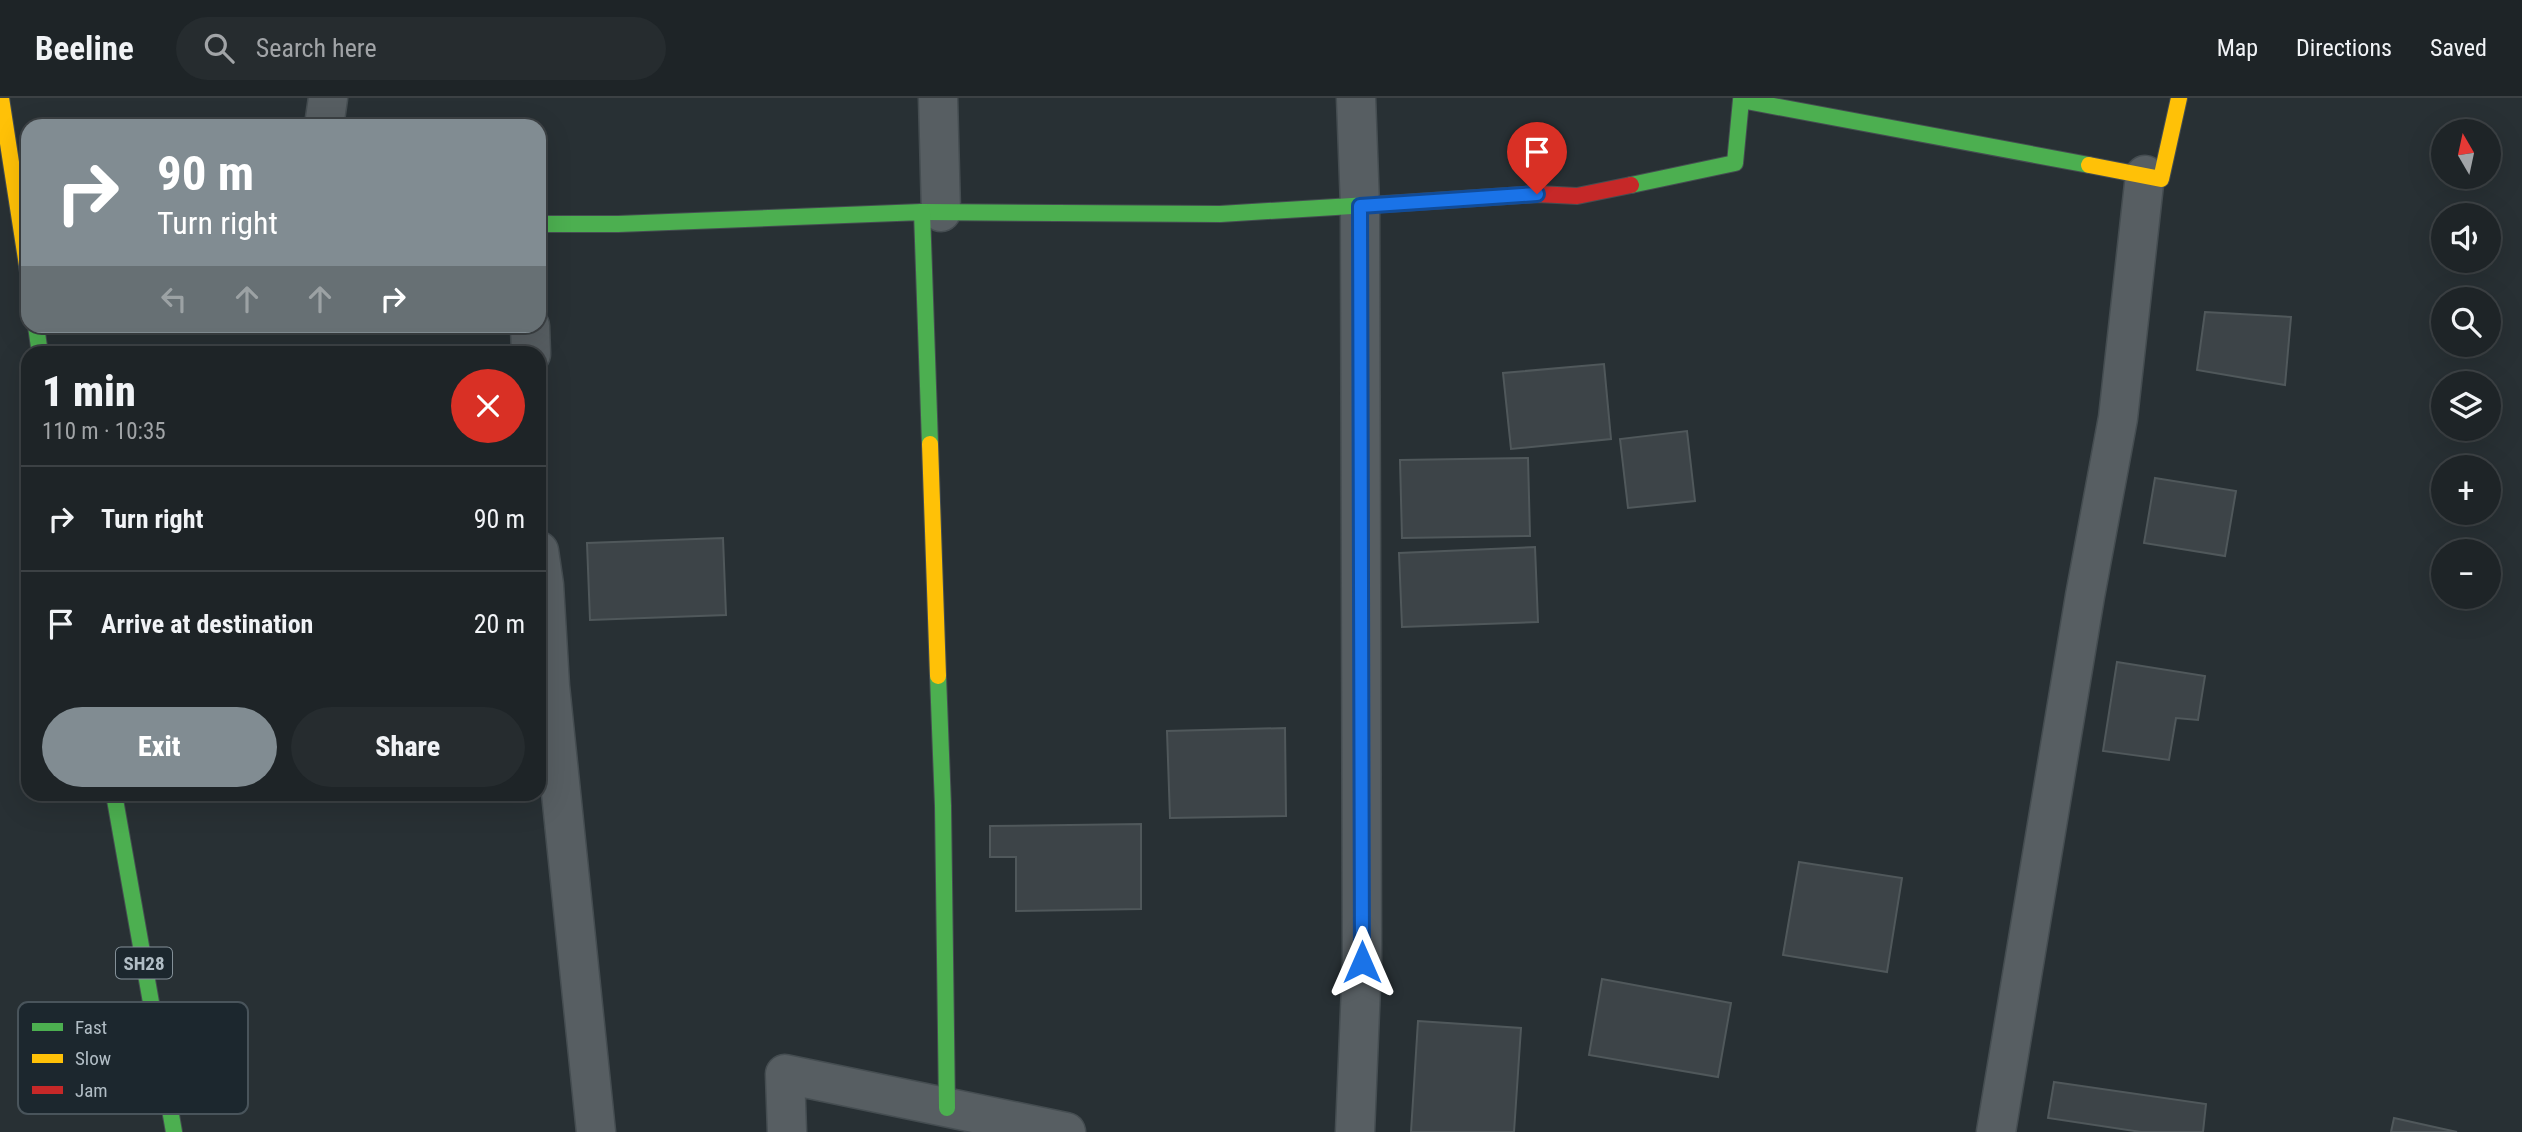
<!DOCTYPE html>
<meta charset="utf-8">
<style>
body{margin:0;font-family:"Roboto Condensed",sans-serif;background:#262c2f;color:#f1f3f6;height:100vh;display:flex;flex-direction:column;font-size:26px;white-space:nowrap}
*{box-sizing:border-box;margin:0}
p{font-size:23px;color:#a1a4a7}
.icon{flex:none;width:38px;height:38px;fill:none;stroke:currentColor;stroke-width:2;stroke-linecap:round;stroke-linejoin:round}
.map{position:relative;flex:1;overflow:hidden}
.side{position:absolute;left:21px;top:248px;width:525px;height:455px;display:flex;flex-direction:column;background:#1e2427;border-radius:21px;box-shadow:0 7px 28px #0002,0 0 0 2px #3c4144}
.side>*{flex:none}
.hud{position:absolute;left:21px;top:21px;width:525px;height:214px;border-radius:21px;box-shadow:0 7px 28px #0002,0 0 0 2px #3c4144;background:#818c92;color:#fff;overflow:hidden}
.needle{width:46px;rotate:351deg}
.tools{position:absolute;left:2431px;top:21px;display:grid;gap:14px}
.tools a{display:grid;place-items:center;width:70px;height:70px;border-radius:50%;background:#1e2427;box-shadow:0 7px 28px #0002,0 0 0 2px #3c4144;font-size:35px}
.pin{position:absolute;display:grid;place-items:center;width:60px;height:60px;color:#fff;margin:-72px -30px;border-radius:50% 50% 50% 0;rotate:-45deg;box-shadow:0 0 7px #0007}
.pin .icon{rotate:45deg}
.me{position:absolute;width:77px;margin:-38px;rotate:0deg;stroke-linejoin:round;filter:drop-shadow(0 0 5px #0008)}
.turn{display:flex;align-items:center;gap:24px;height:147px;padding:0 21px;font-size:32px}
.turn .icon{width:91px;height:91px;stroke-width:2.5}
.turn b{display:block;font-size:49px;line-height:60px}
.lanes{display:flex;align-items:center;height:66px;padding:0 21px;background:#0003;justify-content:center;gap:35px;direction:ltr}
.lanes .off{opacity:.35}
.round{display:grid;place-items:center;flex:none;width:74px;height:74px;border-radius:37px;background:#262c2f}
.overview{display:flex;align-items:center;justify-content:space-between;height:119px;padding:0 21px}
h1{font-size:42px;font-weight:800;line-height:52px}
.action{display:flex;gap:14px;margin-top:auto;padding:14px 21px}
.action a{flex:1;height:80px;border-radius:42px;background:#818c92;color:#fff;font-size:28px;font-weight:800;line-height:80px;text-align:center}
.action a+a{background:#262c2f;color:#f1f3f6}
ul{padding:0;list-style:none}
li{display:flex;align-items:center;gap:21px;height:105px;padding:0 21px;border-top:2px solid #3c4144}
li div{flex:1}
li b{display:block;font-size:26px}
li em{font-style:normal}
header{display:flex;align-items:center;gap:42px;box-sizing:border-box;height:98px;padding:0 35px;background:#1e2427;border-bottom:2px solid #3c4144}
header strong{font-size:33px}
nav{display:flex;gap:38px;margin-inline-start:auto;font-size:24px}
.search{width:490px;height:63px;background:#262c2f;display:flex;align-items:center;gap:18px;box-sizing:border-box;padding:0 24px;border-radius:38px;color:#a1a4a7;font-size:26px}
.map>svg:first-child{display:block}
.building{fill:#3d4448;stroke:#50585b;stroke-width:2}
.lines{fill:none;stroke-linecap:round;stroke-linejoin:round}
.street-casing{stroke:#454d51;stroke-width:41}
.fast-casing{stroke:#454d51;stroke-width:18}
.slow-casing{stroke:#454d51;stroke-width:18}
.jam-casing{stroke:#454d51;stroke-width:18}
.street{stroke:#575e62;stroke-width:38}
.fast{stroke:#4caf50;stroke-width:16}
.slow{stroke:#ffc107;stroke-width:16}
.jam{stroke:#c62828;stroke-width:16}
.route-casing{stroke:#114b97;stroke-width:18}
.route{stroke:#1a73e8;stroke-width:12}
.labels{text-anchor:middle;dominant-baseline:central;stroke-width:7;stroke-linejoin:round;paint-order:stroke}
.shield{fill:#1c272e;stroke:#849098;stroke-width:2}
.shield-label{font-size:19px;font-weight:bold;fill:#b1bdc5}
.key{fill:#1c272e;stroke:#49545b;stroke-width:2}
.key-label{font-size:19px;fill:#b1bdc5}
</style>
<header>
<strong>Beeline</strong>
<div class="search"><svg class="icon" aria-label="search" viewBox="0 0 24 24"><circle cx="10" cy="10" r="6"/><path d="M15 15l6 6"/></svg>Search here</div>
<nav><a>Map</a><a>Directions</a><a>Saved</a></nav>
</header>
<div class="map">
<svg width="2522" height="1034" viewBox="0 0 2522 1034">
<rect width="100%" height="100%" fill="#283034"/>
<g class="building">
<polygon points="2205,214 2291,219 2285,287 2197,272"/>
<polygon points="1604,266 1611,341 1511,351 1503,275"/>
<polygon points="1687,333 1695,403 1628,410 1620,341"/>
<polygon points="1528,360 1530,438 1402,440 1400,362"/>
<polygon points="2155,380 2236,393 2225,458 2144,445"/>
<polygon points="723,440 726,517 590,522 587,445"/>
<polygon points="1535,449 1538,524 1402,529 1399,455"/>
<polygon points="2117,564 2205,578 2198,622 2176,620 2169,662 2103,653"/>
<polygon points="1285,630 1286,718 1170,720 1167,633"/>
<polygon points="1141,726 1141,811 1016,813 1016,759 990,759 990,728"/>
<polygon points="1799,764 1902,780 1887,874 1783,857"/>
<polygon points="1602,881 1731,905 1718,979 1589,957"/>
<polygon points="1418,923 1521,930 1514,1034 1411,1034"/>
<polygon points="2054,984 2206,1006 2203,1034 2141,1034 2048,1020"/>
<polygon points="2394,1020 2457,1034 2391,1034"/>
</g>
<g class="lines">
<defs>
<g id="street">
<polyline points="938,0 941,114"/>
<polyline points="324,28 328,0"/>
<polyline points="530,228 531,256"/>
<polyline points="539,453 544,487 550,588 596,1034"/>
<polyline points="787,1034 785,976 1066,1034"/>
<polyline points="1355,1034 1362,864 1360,108 1356,0"/>
<polyline points="1996,1034 2085,498 2118,320 2145,77"/>
</g>
<g id="fast">
<polyline points="1631,87 1735,65 1741,2 2089,67"/>
<polyline points="922,114 1220,116 1401,105"/>
<polyline points="539,126 618,126 922,114 930,346"/>
<polyline points="36,228 40,256"/>
<polyline points="938,578 943,708 947,1010"/>
<polyline points="114,696 174,1034"/>
</g>
<g id="slow">
<polyline points="1,0 28,174"/>
<polyline points="2089,67 2161,81 2179,0"/>
<polyline points="930,346 938,578"/>
</g>
<polyline id="jam" points="1401,105 1537,96 1577,98 1631,87"/>
</defs>
<use href="#street" class="street-casing"/>
<use href="#fast" class="fast-casing"/>
<use href="#slow" class="slow-casing"/>
<use href="#jam" class="jam-casing"/>
<use href="#street" class="street"/>
<use href="#fast" class="fast"/>
<use href="#slow" class="slow"/>
<use href="#jam" class="jam"/>
</g>
<g class="lines">
<defs>
<polyline id="route" points="1362,864 1360,108 1537,96"/>
</defs>
<use href="#route" class="route-casing"/>
<use href="#route" class="route"/>
</g>
<g class="labels">
<rect class="shield" x="116" y="849.5" width="56" height="31" rx="5"/>
<g class="shield-label">
<text x="144" y="865">SH28</text>
</g>
</g>
<rect x="18" y="904" width="230" height="112" rx="10" class="key"/>
<rect x="32" y="925" width="31" height="8" fill="#4caf50"/>
<rect x="32" y="956" width="31" height="9" fill="#ffc107"/>
<rect x="32" y="988" width="31" height="8" fill="#c62828"/>
<g class="key-label">
<text x="75" y="936">Fast</text>
<text x="75" y="967">Slow</text>
<text x="75" y="999">Jam</text>
</g>
</svg>
<div class="tools">
<a><svg class="needle" viewBox="-14 -14 28 28"><path d="M0-13l5 13h-10z" fill="#e53935"/><path d="M0 13l5-13h-10z" fill="#a1a4a7"/></svg></a>
<a><svg class="icon" aria-label="sound" viewBox="0 0 24 24"><path d="M4 9h4l5-4v14l-5-4H4zM17 9q2 3 0 6"/></svg></a>
<a><svg class="icon" aria-label="search" viewBox="0 0 24 24"><circle cx="10" cy="10" r="6"/><path d="M15 15l6 6"/></svg></a>
<a><svg class="icon" aria-label="layers" viewBox="0 0 24 24"><path d="M12 4l9 5-9 5-9-5zM3 14l9 5 9-5"/></svg></a>
<a>+</a>
<a>−</a>
</div>
<div class="pin" style="left:1537px;top:96px;background:#d93025"><svg class="icon" aria-label="arrive" viewBox="0 0 24 24"><path d="M6 21V4h12l-3 4 3 4H6"/></svg></div>
<svg class="me" style="left:1362px;top:864px" viewBox="-20 -20 40 40"><path d="M0-17L14 15 0 8-14 15z" fill="#1a73e8" stroke="#fff" stroke-width="4"/></svg>
<div class="hud">
<div class="turn"><svg class="icon" aria-label="right" viewBox="0 0 24 24"><path d="M7 20v-9h11M14 6l5 5-5 5"/></svg><div><b>90 m</b>Turn right</div></div>
<div class="lanes"><svg class="icon off" aria-label="left" viewBox="0 0 24 24"><path d="M17 20v-9H6M10 6l-5 5 5 5"/></svg><svg class="icon off" aria-label="ahead" viewBox="0 0 24 24"><path d="M12 20V5M6 11l6-6 6 6"/></svg><svg class="icon off" aria-label="ahead" viewBox="0 0 24 24"><path d="M12 20V5M6 11l6-6 6 6"/></svg><svg class="icon" aria-label="right" viewBox="0 0 24 24"><path d="M7 20v-9h11M14 6l5 5-5 5"/></svg></div>
</div>
<section class="side">
<div class="overview"><div><h1>1 min</h1><p>110 m · 10:35</p></div><a class="round" style="background:#d93025;color:#fff"><svg class="icon" aria-label="close" viewBox="0 0 24 24"><path d="M6 6l12 12M18 6L6 18"/></svg></a></div>
<ul>
<li><svg class="icon" aria-label="right" viewBox="0 0 24 24"><path d="M7 20v-9h11M14 6l5 5-5 5"/></svg><div><b>Turn right</b></div><em>90 m</em></li>
<li><svg class="icon" aria-label="arrive" viewBox="0 0 24 24"><path d="M6 21V4h12l-3 4 3 4H6"/></svg><div><b>Arrive at destination</b></div><em>20 m</em></li>
</ul>
<div class="action"><a>Exit</a><a>Share</a></div>
</section>
</div>
